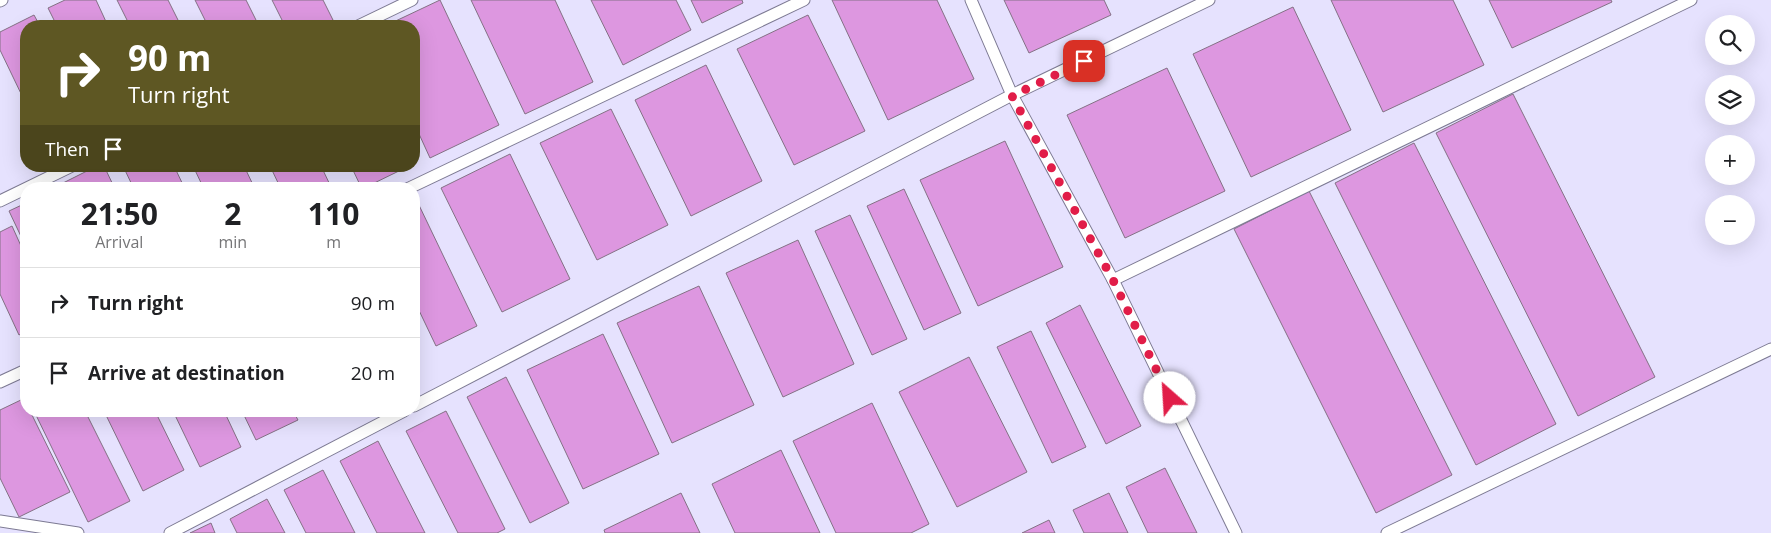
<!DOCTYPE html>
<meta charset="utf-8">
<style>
body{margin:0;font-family:"Open Sans",sans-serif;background:#f2f2f2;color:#202124;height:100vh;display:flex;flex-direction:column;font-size:19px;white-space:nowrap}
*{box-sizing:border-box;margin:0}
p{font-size:16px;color:#757577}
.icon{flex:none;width:28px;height:28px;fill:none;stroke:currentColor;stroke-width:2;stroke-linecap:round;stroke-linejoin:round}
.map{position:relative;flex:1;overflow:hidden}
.panel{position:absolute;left:20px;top:182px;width:400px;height:235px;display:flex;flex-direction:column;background:#fff;border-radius:20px;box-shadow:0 5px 20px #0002}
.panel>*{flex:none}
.top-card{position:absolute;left:20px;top:20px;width:400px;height:152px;border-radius:20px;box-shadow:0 5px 20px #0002;background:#5e5723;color:#fff;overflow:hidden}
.fabs{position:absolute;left:1705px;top:15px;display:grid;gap:10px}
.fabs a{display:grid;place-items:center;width:50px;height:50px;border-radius:50%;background:#fff;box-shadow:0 5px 20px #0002;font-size:25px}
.pin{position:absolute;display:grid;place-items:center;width:42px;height:42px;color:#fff;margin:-21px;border-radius:10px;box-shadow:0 2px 8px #0006}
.me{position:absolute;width:55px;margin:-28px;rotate:334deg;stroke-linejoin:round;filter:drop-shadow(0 0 4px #0008)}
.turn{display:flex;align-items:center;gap:18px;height:105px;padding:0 25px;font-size:22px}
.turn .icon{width:65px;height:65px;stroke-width:2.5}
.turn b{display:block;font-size:35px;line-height:42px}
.then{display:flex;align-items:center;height:48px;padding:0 25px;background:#0003;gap:10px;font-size:19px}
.eta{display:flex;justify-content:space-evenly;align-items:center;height:85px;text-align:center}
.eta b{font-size:30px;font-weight:700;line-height:35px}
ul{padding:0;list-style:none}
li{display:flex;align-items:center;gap:15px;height:70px;padding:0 25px;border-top:1px solid #e0e0e0}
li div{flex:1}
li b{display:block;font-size:19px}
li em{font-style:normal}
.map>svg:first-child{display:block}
.building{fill:#dd97e0;stroke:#847185}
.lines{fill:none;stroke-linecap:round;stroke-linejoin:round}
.lane-casing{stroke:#7d7a93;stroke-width:13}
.lane{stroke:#fff;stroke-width:11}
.route{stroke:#e11d48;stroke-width:9;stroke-dasharray:0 16.2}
</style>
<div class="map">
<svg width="1771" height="533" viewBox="0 0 1771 533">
<rect width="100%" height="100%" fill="#e6e2fe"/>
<g class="building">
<polygon points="65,0 96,0 108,26 57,26 48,8"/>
<polygon points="117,0 168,0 181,26 130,26"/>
<polygon points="195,0 246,0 259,26 208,26"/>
<polygon points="272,0 323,0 333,20 320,26 285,26"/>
<polygon points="440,0 499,125 430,158 414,123 414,26 385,26"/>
<polygon points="471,0 555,0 593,82 525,114"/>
<polygon points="591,0 676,0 691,30 623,65"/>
<polygon points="691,0 742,0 743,3 702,23"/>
<polygon points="832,0 937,0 974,79 888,120"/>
<polygon points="1004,0 1104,0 1111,15 1029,53"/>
<polygon points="1331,0 1453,0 1484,65 1383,112"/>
<polygon points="1489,0 1611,0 1612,2 1512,48"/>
<polygon points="1293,7 1351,130 1251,177 1193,54"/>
<polygon points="34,15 40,26 26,26 26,104 0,50 0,32"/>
<polygon points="808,15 865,131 794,165 737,49"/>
<polygon points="706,65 762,181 691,216 635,100"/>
<polygon points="1167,68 1225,191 1125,238 1067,115"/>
<polygon points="1513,94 1655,377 1578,416 1436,133"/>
<polygon points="611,109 668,225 597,260 540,143"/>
<polygon points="1005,141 1063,267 978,306 920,180"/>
<polygon points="1414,143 1556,424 1476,465 1335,183"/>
<polygon points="510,154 570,279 502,312 441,188"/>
<polygon points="97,166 104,166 115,189 63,189 61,184"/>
<polygon points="123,166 174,166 185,189 134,189"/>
<polygon points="193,166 244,166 255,189 204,189"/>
<polygon points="270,166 321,166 332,189 281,189"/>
<polygon points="351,166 402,166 403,169 362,189"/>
<polygon points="904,189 961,313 924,330 867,206"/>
<polygon points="1309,191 1452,475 1376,513 1234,229"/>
<polygon points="417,201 477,326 436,346 414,300 414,203"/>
<polygon points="26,203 26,247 9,211"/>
<polygon points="850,215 907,339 872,355 815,231"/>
<polygon points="12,226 26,257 26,331 19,335 0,294 0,232"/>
<polygon points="798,240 854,364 783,397 726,273"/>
<polygon points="699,286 754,405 672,443 617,323"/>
<polygon points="1080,305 1141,426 1106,444 1046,323"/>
<polygon points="1031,331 1086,447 1052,463 997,347"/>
<polygon points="603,334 659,454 583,489 527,370"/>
<polygon points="969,357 1027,472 957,507 899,392"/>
<polygon points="506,377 569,503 530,523 467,397"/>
<polygon points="23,399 26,404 26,411 30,411 70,492 19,517 0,478 0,410"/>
<polygon points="872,403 929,524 911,533 836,533 793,441"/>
<polygon points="34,411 85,411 130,501 88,522"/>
<polygon points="104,411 155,411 184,470 143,491"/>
<polygon points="173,411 224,411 241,447 200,467"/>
<polygon points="242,411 293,411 298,420 256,440"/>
<polygon points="446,411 505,529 497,533 458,533 406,431"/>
<polygon points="378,441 425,533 377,533 340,461"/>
<polygon points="781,450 820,533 735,533 712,484"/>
<polygon points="1165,468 1197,533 1148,533 1126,487"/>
<polygon points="323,470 355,533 306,533 284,490"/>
<polygon points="681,493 700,533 605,533 604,530"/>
<polygon points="1109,493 1128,533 1084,533 1073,510"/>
<polygon points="267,499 285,533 237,533 230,519"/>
<polygon points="1049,520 1055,533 1022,533"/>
<polygon points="211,523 215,533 190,533"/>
</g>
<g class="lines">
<defs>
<g id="lane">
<polyline points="971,0 1012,95 1113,280 1236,533"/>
<polyline points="0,1 2,0"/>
<polyline points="358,26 412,0"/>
<polyline points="407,189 804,0"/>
<polyline points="0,201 72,166"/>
<polyline points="1113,280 1691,0"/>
<polyline points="0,382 26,370"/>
<polyline points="414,406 1012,95 1209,0"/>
<polyline points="0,521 78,533"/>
<polyline points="170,533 404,411"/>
<polyline points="1387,533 1771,349"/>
</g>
</defs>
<use href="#lane" class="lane-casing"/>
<use href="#lane" class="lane"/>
</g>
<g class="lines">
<polyline class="route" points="1084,61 1012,96 1113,280 1170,398"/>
</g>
</svg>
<div class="fabs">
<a><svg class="icon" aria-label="search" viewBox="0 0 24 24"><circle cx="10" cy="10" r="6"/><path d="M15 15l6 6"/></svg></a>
<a><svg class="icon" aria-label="layers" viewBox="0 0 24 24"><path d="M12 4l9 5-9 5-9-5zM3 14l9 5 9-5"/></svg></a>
<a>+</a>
<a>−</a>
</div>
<div class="pin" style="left:1084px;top:61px;background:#d93025"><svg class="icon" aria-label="arrive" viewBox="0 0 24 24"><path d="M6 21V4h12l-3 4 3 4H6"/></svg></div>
<svg class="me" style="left:1170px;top:398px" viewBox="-20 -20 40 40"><circle r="19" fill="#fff"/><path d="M0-13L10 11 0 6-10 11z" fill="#e11d48"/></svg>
<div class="top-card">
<div class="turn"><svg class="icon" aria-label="right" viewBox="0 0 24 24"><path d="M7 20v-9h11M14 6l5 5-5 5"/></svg><div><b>90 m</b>Turn right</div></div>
<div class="then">Then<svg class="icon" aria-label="arrive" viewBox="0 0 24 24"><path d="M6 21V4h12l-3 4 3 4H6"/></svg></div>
</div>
<section class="panel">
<div class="eta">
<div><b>21:50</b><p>Arrival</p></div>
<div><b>2</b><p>min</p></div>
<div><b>110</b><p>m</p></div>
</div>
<ul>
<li><svg class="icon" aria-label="right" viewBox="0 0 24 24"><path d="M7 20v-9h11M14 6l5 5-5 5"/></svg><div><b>Turn right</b></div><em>90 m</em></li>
<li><svg class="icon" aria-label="arrive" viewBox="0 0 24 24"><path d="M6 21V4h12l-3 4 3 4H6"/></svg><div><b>Arrive at destination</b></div><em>20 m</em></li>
</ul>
</section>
</div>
